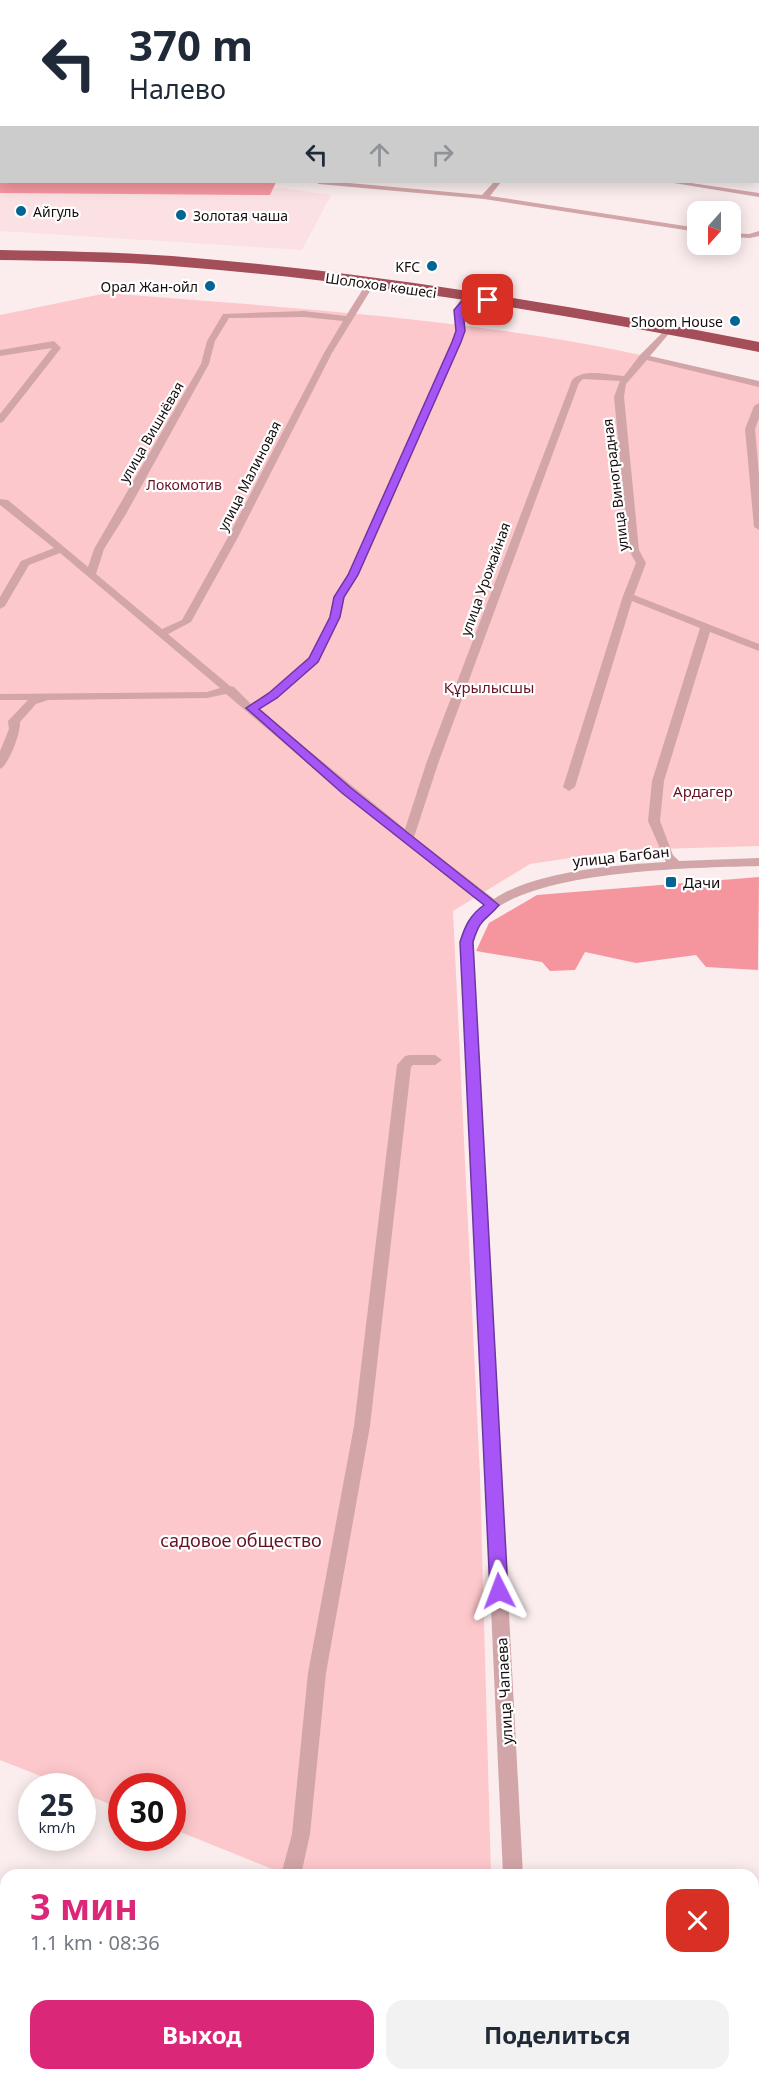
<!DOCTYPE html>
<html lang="ru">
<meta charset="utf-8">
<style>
body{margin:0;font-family:"Noto Sans",sans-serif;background:#f2f2f3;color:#1f2937;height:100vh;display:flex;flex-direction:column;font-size:22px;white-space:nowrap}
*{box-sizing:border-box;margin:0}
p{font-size:20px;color:#747a83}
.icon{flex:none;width:33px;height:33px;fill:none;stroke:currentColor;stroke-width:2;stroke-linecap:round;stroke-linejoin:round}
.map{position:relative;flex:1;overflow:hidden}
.details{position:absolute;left:0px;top:1869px;width:759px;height:212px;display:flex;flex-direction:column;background:#fff;border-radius:18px 18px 0 0;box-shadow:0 3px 15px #0003}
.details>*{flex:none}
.hud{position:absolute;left:0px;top:0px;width:759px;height:183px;box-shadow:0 3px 15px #0003;background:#fff;color:#1f2937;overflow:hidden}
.needle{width:39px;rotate:201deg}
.buttons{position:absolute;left:687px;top:201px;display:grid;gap:12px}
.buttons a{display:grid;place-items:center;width:54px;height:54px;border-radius:12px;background:#fff;box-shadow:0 3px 15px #0003;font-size:30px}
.speed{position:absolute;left:18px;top:1773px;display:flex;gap:12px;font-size:30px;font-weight:700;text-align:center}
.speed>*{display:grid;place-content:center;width:78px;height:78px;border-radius:50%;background:#fff;box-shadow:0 3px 15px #0003;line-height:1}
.speed small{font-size:15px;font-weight:400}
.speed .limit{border:9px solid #d22;background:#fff;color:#111}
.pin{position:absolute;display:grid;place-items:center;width:51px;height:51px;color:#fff;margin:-26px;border-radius:12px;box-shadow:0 3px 9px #0006}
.me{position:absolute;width:66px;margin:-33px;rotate:357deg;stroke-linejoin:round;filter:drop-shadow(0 0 4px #0008)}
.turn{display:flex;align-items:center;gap:21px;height:126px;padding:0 30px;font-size:27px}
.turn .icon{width:78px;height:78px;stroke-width:2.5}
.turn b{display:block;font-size:42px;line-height:51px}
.lanes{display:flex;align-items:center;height:57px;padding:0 30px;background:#0003;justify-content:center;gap:30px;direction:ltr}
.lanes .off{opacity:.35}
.round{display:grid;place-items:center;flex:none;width:63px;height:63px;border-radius:18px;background:#f2f2f3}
.headline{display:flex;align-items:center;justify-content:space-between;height:102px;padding:0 30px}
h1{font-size:36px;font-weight:700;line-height:45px;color:#db2777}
.primary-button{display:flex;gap:12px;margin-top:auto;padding:12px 30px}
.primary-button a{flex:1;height:69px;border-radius:18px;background:#db2777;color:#fff;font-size:24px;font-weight:700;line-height:69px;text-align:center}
.primary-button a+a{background:#f2f2f3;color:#1f2937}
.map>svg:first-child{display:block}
.built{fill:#fbe1e3}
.green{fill:#fdc8cb}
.forest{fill:#f5969f}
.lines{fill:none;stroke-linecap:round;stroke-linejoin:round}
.street{fill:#d2a6a9;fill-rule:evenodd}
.highway{fill:#a44e59;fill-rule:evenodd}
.wall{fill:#57a0cf}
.building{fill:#65baf1;stroke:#4782a9;stroke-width:1.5}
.route{fill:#a855f7;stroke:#6d37a1;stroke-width:1.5}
.poi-dot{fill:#016594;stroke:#fff;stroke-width:2}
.labels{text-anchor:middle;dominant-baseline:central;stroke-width:4.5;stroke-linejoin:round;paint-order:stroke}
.far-poi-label{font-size:14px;fill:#170d0e;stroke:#fff;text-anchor:end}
.far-street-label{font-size:14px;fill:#170d0e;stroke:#fff}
.far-park-label{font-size:14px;fill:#651224;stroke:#fff}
.park-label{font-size:15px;fill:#651224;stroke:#fff}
.street-label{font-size:15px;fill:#170d0e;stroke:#fff}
.poi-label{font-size:15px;fill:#170d0e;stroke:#fff;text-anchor:start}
.near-park-label{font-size:18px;fill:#651224;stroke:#fff}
</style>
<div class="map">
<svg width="759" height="2080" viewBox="0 0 759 2080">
<rect width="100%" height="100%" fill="#fbedee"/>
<polygon class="built" points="283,188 331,195 302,250 0,231 0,191"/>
<path class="green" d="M107,293C325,311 549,322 759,385V846L625,850L530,864L453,911L480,1476L491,1875H287L173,1829L172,1786H122L121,1809L83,1793L82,1786H66L0,1760V315Z"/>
<g class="forest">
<polygon points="0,174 2,182 276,182 270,195 0,193"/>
<polygon points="759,877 758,970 706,967 696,955 636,963 585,952 575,970 550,971 542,962 476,951 489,923 537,895"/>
</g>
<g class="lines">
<g class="street">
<rect x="281" y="0" width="6" height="2"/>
<rect x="365" y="0" width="6" height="2"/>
<polygon points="491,0 498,0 490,2"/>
<polygon points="654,0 660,0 653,2"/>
<rect x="758" y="10" width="1" height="4"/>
<polygon points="2,11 2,16 0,16 0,12"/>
<rect x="758" y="41" width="1" height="4"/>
<rect x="758" y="75" width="1" height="5"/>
<rect x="0" y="103" width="2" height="4"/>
<rect x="758" y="111" width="1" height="4"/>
<rect x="758" y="151" width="1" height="5"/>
<polygon points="315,182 338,182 482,195 494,182 501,182 490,196 698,228 698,232 484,199 319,184"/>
<polygon points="668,182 684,182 759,193 759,197"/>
<polygon points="759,231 759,236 750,238 730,237 730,233 749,234"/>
<path d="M368,281L375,283L332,353L237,539L191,622L168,634L230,686L234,687L251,704L269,693L309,658L330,617L334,597L348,575L452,342L456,331L454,310L464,294H470L471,296L462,310L464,331L460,342L358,575L344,597L340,617L318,662L277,697L258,709L405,829L427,761L572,380C584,368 608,375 624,376L640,355L668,327L672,330L650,356L759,381V387L647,360L626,384L624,397L639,550L646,563L634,595L759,644V651L710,632L664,781L660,821L673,855L679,861L759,858V866C695,868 524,869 482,921C477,927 475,935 473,942L523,1875H503L461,942L471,917L485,905L343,793L226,694L207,698L48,700L36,704L20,722C21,732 9,765 0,769V751L9,729L8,721L28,700H0V694L207,692L220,688L60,553L29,565L5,606L0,609V597L21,561L54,548L0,505V499L8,500L88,567L94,549L201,364L207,341L223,314L304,311L346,316ZM304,317L343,321L324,353L227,539L182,620L162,629L96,574L104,549L126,514L209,364L215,341L229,318ZM583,379L620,381L614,397L629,550L636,563L623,596L563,787L569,791L575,787L632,601L700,628L652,781L648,821L666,862C616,865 535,871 494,899L414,837L439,761L579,383Z"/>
<polygon points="54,341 61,348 3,422 0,423 0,414 52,348 0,356 0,350"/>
<polygon points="759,403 759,418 755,429 759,475 759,530 754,527 745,429 754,406"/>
<polygon points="410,1055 435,1055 442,1060 435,1065 413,1065 411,1067 370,1426 326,1673 310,1834 301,1875 281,1875 292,1834 308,1673 354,1426 397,1065 405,1056"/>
<polygon points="0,1968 6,1970 6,1991 0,1989"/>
<polygon points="228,2074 258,2074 260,2080 230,2080"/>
<rect x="498" y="2074" width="20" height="6"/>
</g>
<path class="highway" d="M0,250C57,251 115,252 172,256C369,272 565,304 759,342V352C565,314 369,281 172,266C115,261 57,261 0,260Z"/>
</g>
<rect class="wall" x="0" y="41" width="2" height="61"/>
<rect class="building" x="0" y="41" width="2" height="48"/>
<path class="route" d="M468,294L493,300L488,302L470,299L463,310L465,331L461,342L358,575L344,597L340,617L318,662L277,698L259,709L351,788L499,905C485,922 481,916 473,942L508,1591L505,1597L499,1599L493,1597L490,1591L460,942C465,926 470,915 484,905L342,793L246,708L269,693L309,658L330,617L334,597L348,575L452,342L456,331L454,310Z"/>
<g class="poi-dot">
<circle cx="21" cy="211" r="6"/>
<circle cx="181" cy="215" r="6"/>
<circle cx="432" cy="266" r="6"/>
<circle cx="210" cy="286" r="6"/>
<circle cx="735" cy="321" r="6"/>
<rect x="665" y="876" width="12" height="12" rx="3"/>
</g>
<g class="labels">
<g class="far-poi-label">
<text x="33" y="211" text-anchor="start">Айгуль</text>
<text x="193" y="215" text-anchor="start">Золотая чаша</text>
<text x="420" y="266">KFC</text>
<text x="198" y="286">Орал Жан-ойл</text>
<text x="723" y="321">Shoom House</text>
</g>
<g class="far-street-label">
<text transform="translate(381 285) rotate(8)">Шолохов көшесі</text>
<text transform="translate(151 432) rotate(-60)">улица Вишнёвая</text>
<text transform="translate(249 476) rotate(-63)">улица Малиновая</text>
<text transform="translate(615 485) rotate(-97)">улица Виноградная</text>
<text transform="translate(485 579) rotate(-70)">улица Урожайная</text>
</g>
<g class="far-park-label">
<text x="184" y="484">Локомотив</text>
</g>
<g class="park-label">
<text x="489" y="687">Құрылысшы</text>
<text x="703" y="791">Ардагер</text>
</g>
<g class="street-label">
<text transform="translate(621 856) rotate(-6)">улица Багбан</text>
<text transform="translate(504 1691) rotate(-93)">улица Чапаева</text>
</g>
<g class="poi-label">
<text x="683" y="882">Дачи</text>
</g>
<g class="near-park-label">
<text x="241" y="1540">садовое общество</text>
</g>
</g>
</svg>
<div class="buttons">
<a><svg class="needle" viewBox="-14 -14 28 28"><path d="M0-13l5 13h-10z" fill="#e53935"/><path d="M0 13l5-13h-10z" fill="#747a83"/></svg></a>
</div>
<div class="speed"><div>25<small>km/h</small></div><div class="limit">30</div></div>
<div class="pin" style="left:488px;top:300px;background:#d93025"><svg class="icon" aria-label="arrive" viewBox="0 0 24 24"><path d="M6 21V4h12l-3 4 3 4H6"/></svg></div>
<svg class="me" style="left:499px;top:1591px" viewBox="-20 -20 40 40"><path d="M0-17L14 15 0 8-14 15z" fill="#a855f7" stroke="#fff" stroke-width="4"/></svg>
<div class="hud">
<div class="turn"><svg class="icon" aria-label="left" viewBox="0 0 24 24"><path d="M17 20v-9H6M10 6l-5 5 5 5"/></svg><div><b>370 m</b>Налево</div></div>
<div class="lanes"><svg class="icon" aria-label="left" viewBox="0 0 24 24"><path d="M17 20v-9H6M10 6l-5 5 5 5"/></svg><svg class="icon off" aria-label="ahead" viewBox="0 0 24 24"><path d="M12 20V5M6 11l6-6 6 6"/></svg><svg class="icon off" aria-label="right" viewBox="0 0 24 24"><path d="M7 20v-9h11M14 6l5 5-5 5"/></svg></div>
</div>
<section class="details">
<div class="headline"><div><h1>3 мин</h1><p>1.1 km · 08:36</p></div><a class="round" style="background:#d93025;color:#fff"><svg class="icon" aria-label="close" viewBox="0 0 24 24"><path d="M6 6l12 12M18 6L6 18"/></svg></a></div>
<div class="primary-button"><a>Выход</a><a>Поделиться</a></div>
</section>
</div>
